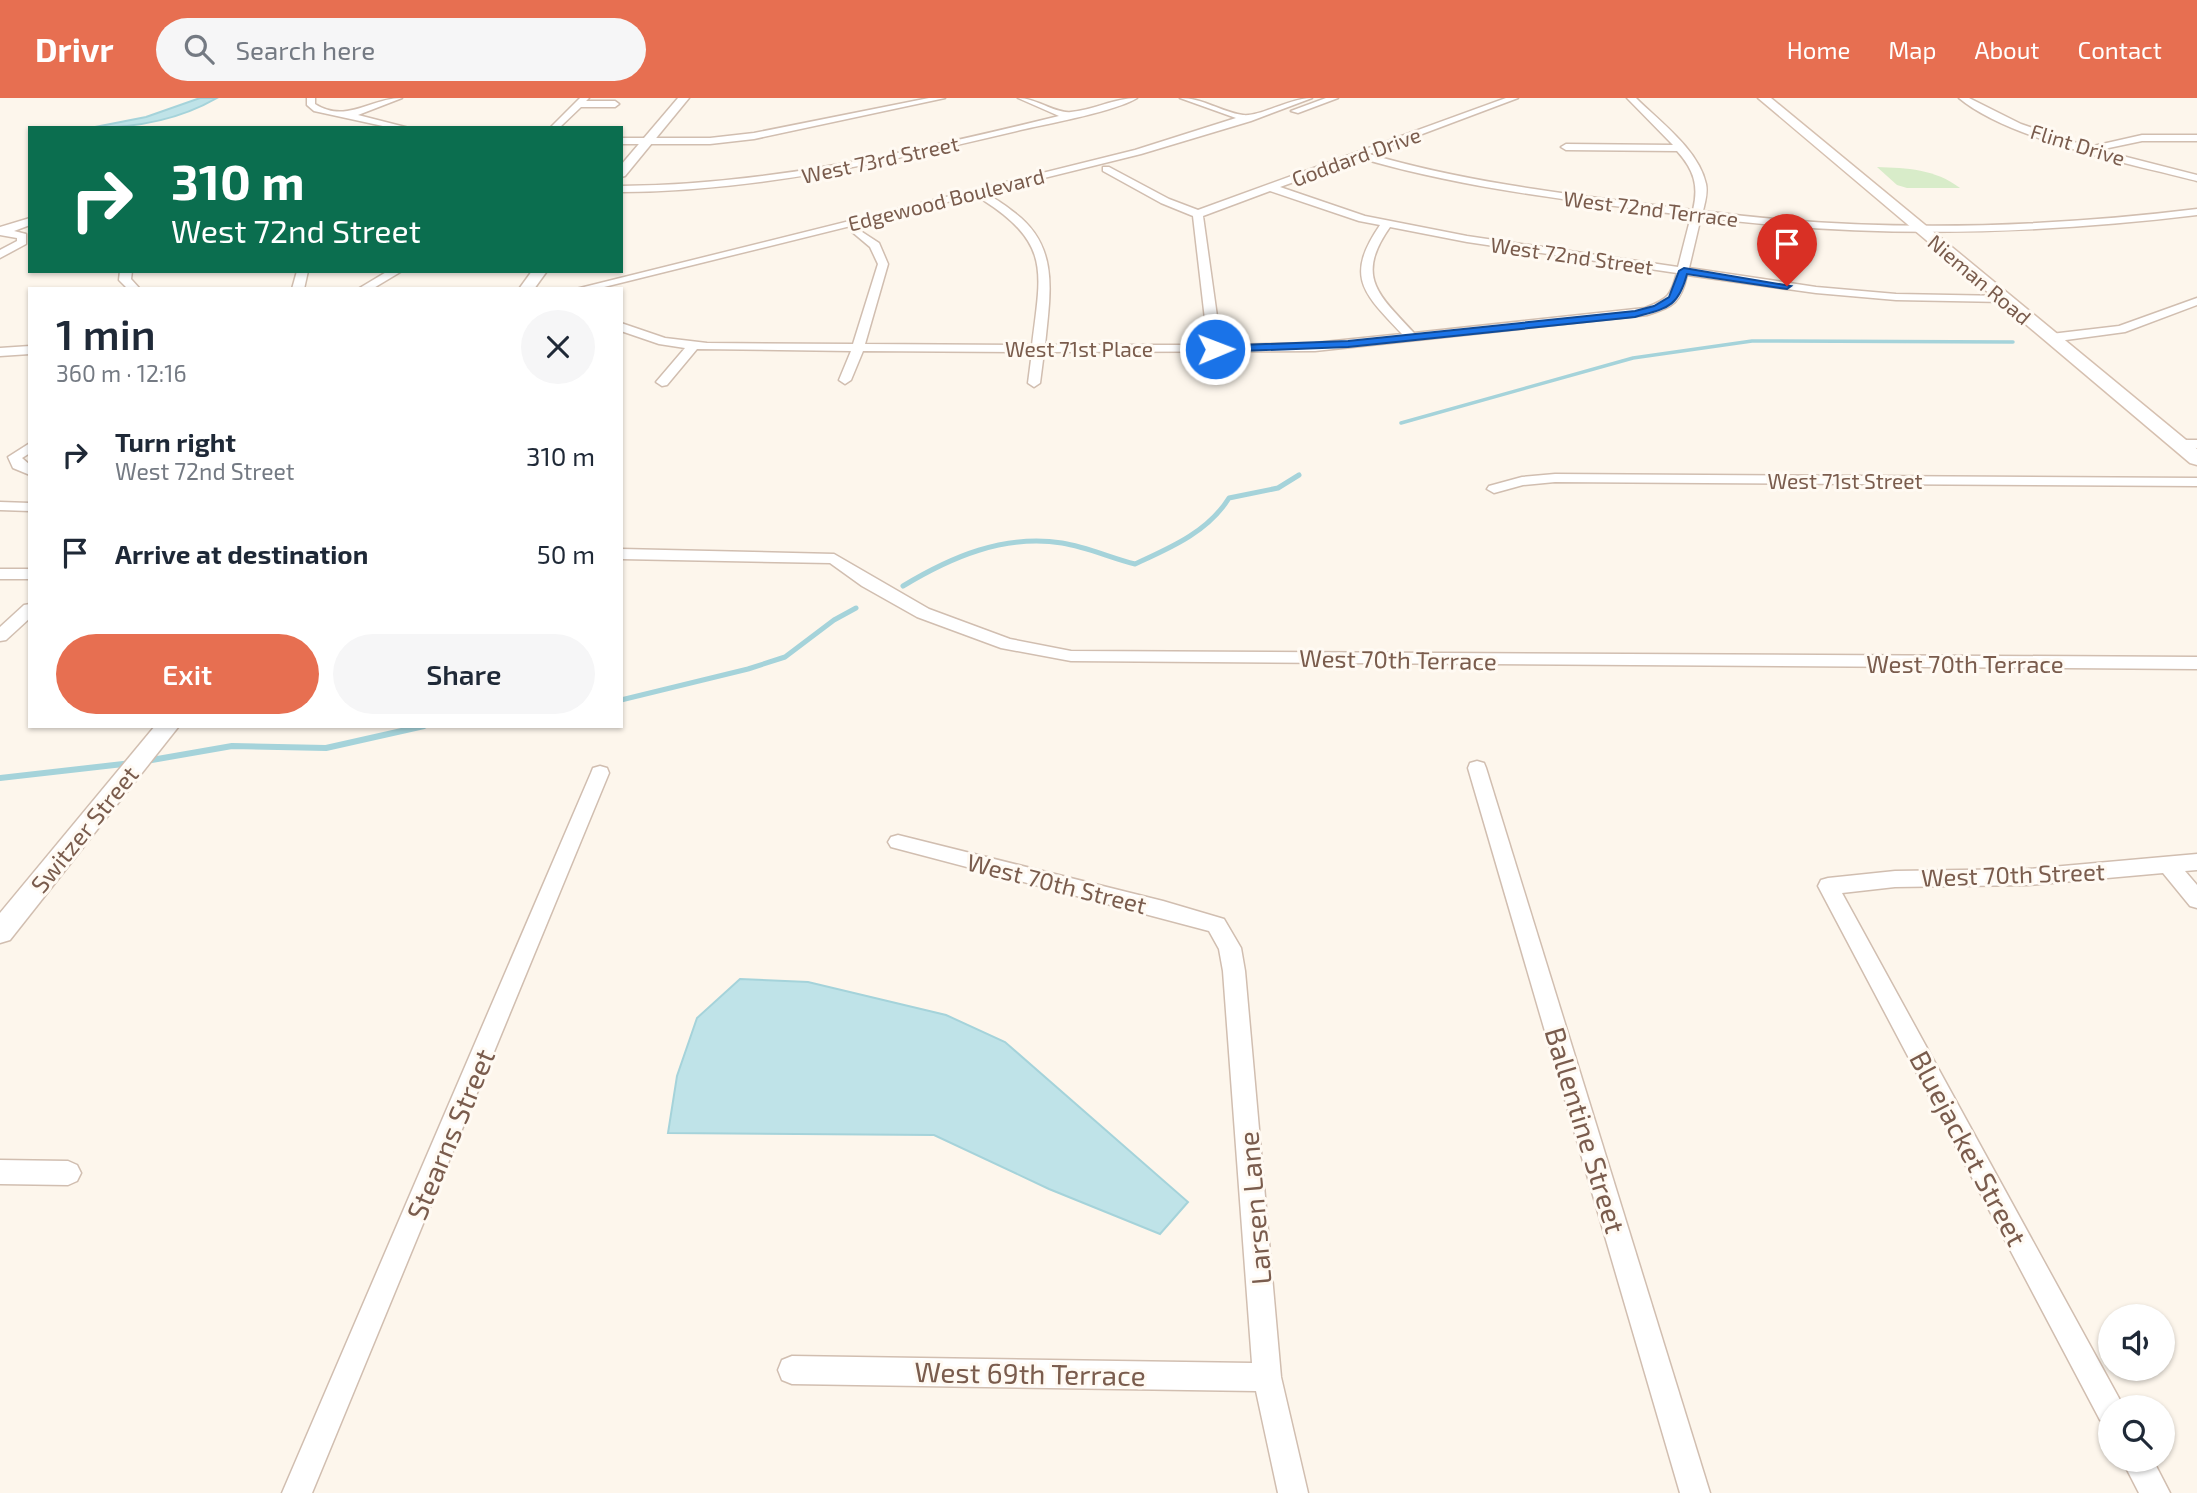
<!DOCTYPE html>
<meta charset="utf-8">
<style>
body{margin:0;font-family:"Exo 2",sans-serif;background:#f6f6f7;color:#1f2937;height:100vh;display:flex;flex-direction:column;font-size:26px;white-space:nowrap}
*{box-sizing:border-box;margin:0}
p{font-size:23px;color:#747a83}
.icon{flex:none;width:38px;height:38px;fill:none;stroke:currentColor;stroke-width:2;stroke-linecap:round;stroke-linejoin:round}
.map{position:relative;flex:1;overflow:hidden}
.drawer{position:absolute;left:28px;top:189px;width:595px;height:441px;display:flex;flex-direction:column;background:#fff;border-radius:0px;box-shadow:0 2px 5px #0004}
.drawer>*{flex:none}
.hud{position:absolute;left:28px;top:28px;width:595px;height:147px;border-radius:0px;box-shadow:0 2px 5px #0004;background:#0b6e4f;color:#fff;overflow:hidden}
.buttons{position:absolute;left:2098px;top:1206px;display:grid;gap:14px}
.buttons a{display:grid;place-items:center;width:77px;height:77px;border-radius:50%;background:#fff;box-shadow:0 2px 5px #0004;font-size:35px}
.pin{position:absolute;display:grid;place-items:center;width:60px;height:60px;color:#fff;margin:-72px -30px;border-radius:50% 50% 50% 0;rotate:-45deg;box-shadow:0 0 7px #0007}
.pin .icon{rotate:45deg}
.me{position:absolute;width:77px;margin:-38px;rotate:89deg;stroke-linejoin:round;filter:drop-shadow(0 0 5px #0008)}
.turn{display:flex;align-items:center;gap:24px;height:147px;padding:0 28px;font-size:32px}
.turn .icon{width:91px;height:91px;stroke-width:2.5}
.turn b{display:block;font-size:49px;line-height:60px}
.round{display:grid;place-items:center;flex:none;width:74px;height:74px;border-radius:37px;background:#f6f6f7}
.summary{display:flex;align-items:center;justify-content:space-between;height:119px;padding:0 28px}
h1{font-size:42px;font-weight:600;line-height:52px}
.primary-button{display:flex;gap:14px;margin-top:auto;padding:14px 28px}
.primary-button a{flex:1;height:80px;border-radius:42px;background:#e76f51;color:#fff;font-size:28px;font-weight:600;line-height:80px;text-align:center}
.primary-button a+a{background:#f6f6f7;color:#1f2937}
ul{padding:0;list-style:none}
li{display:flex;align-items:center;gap:21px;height:98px;padding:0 28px}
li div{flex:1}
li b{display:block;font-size:26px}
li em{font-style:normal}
header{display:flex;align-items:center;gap:42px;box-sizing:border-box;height:98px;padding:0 35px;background:#e76f51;color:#fff}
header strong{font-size:33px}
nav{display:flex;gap:38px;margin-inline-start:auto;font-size:24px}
.search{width:490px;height:63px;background:#f6f6f7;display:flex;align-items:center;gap:18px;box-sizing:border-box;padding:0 24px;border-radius:38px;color:#747a83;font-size:26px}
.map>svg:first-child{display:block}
.green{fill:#d8ecc9}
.water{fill:#bfe3e8;stroke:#a5d3da;stroke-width:2}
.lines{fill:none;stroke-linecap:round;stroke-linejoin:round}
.stream-far2{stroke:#a5d3da;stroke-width:3.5}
.stream-far1{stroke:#a5d3da;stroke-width:5}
.stream{stroke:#a5d3da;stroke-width:6}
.minor-casing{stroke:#d1beb0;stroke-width:3}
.tertiary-casing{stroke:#d1beb0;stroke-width:3}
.secondary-casing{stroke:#d6c0b0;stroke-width:3}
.minor{fill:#fff;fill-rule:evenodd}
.tertiary{fill:#fff;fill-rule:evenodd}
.secondary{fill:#fff;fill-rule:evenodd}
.route{fill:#1a73e8;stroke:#114b97;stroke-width:2}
.labels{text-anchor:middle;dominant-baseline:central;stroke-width:6;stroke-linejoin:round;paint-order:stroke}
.far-street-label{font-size:21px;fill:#7a5c4d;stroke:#fffaf3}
.street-label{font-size:24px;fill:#7a5c4d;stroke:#fffaf3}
.near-street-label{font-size:28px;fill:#7a5c4d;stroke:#fffaf3}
</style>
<header>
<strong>Drivr</strong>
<div class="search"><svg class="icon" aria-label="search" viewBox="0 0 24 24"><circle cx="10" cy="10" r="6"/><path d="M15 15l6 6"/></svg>Search here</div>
<nav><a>Home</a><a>Map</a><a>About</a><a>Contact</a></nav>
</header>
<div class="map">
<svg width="2197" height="1395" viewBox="0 0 2197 1395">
<rect width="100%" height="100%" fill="#fdf6ec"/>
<path class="green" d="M1877,69C1907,70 1935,71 1960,90H1907L1897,87Z"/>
<g class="water">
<path d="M200,0H217C179,22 134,30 90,30L146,19Z"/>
<polygon points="740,881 808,884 946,917 1005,944 1188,1104 1160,1136 1049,1091 934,1037 668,1035 677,978 697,920"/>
</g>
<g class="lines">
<polyline class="stream-far2" points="1401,325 1633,260 1752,243 2013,244"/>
<g class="stream-far1">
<path d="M903,488C951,459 1004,436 1062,445C1087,449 1111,460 1135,466C1170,450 1208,434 1229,400L1278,390L1299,377"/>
<polyline points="621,602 748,571 785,559 834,522 856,510"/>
</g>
<g class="stream">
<polyline points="146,663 232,648 326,650 424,628"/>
<polyline points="0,680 132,665"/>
</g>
<defs>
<g id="minor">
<path d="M307,0H315V6C346,26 371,0 402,0L358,17L409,30H392L314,13L307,7Z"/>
<polygon points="580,0 589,0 586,3 615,3 619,6 615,9 581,9 559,30 550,30"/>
<polygon points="929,0 945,0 754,41 710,46 621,46 621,40 710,40 754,35"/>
<path d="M1018,0C1036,0 1056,16 1071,14C1094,12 1114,0 1137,0C1116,13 1052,25 1025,31C891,63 759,93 621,94V88C771,87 915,53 1059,18Z"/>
<path d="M1180,0C1203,0 1221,14 1243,17C1260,19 1290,0 1312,0L1251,23L1141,56L596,191H576L1135,52L1236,20Z"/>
<polygon points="1326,0 1338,0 1298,15 1291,13"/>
<path d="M1506,0H1518L1369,56C1475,87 1584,98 1693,112C1699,87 1694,72 1677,53L1566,52L1561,49L1566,46L1673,47L1627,0H1636C1659,23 1699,52 1706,86C1708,95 1705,104 1703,113C1867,135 2033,131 2197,111V117C2032,137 1866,141 1701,119L1689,170L1816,189L1896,196L2005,198L2011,201L2005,204L1896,202L1816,195L1687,177C1681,204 1674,209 1647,217L1315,253L1044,254L1040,285L1034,289L1028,285L1032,254L863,253L851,282L845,286L839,282L851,253L697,251L667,287L662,288L656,284L685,250L659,246L621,233V225L665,240L707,245L853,246L878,166L870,149L851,133L856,130L879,145L888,166L865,246L1032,247C1041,173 1051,146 983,102L982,100L987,97C997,101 1006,108 1015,115C1060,149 1050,196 1045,247H1208L1193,118L1161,105L1103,73V69H1109L1169,101L1198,112ZM1360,60C1469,92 1579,103 1691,118L1678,169L1467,138L1365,118L1280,89ZM1270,93L1359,123L1380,127C1344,180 1364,195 1402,236L1315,245L1221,247L1203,118ZM1390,129L1467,144L1677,175C1671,198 1668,201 1645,210L1414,235C1378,196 1355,179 1390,129Z"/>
<path d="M1959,0H1969L2021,26L2089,49L2142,37H2197V43H2142L2099,52L2197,77V83C2132,66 2009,42 1959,0Z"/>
<polygon points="30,120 30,127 14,133 26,136 26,146 0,160 0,152 17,143 17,140 0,137 0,129"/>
<polygon points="120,173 132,173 131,181 140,191 128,191 119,182"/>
<polygon points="297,173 308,173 304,191 292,191"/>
<polygon points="388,173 402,173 372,191 358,191"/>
<polygon points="2197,200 2197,207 2125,234 2051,244 2045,240 2051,236 2119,228"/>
<polygon points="30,248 30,256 0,258 0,250"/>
<polygon points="2179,342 2197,342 2197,350 2174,349 2172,346"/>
<polygon points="30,345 30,355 22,360 30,367 30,377 13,370 8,359"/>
<polygon points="1555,376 2197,380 2197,388 1555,384 1523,387 1494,395 1487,391 1489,388 1522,379"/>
<polygon points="0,404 30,405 30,413 0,412"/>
<polygon points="621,451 834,456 929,511 1010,541 1071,553 2197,559 2197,571 1071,563 1001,550 917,519 862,488 830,465 621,461"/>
<rect x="0" y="471" width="30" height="10"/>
<polygon points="30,506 30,520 6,542 0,543 0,529 24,507"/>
<polygon points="1477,663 1484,665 1486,670 1710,1395 1680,1395 1468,670 1470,665"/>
<polygon points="600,668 607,670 609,675 312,1395 282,1395 591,675 593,670"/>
<polygon points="898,737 1163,803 1224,821 1241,850 1245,873 1281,1279 1308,1395 1278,1395 1256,1293 792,1286 782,1282 778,1272 782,1262 792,1258 1252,1265 1223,873 1219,851 1209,833 891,749 888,744 891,739"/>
<polygon points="2197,756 2197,772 2185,773 2197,787 2197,810 2190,808 2163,775 2028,787 1895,789 1842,795 2120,1302 2123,1309 2110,1309 2110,1326 2100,1322 1818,788 1821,782 1828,780 1895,773 2028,771"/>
<polygon points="0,1062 68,1063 77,1067 81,1075 77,1083 68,1087 0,1086"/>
<polygon points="2122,1362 2153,1362 2170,1395 2139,1395"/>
</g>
<g id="tertiary">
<polygon points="678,0 689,0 625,78 621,79 621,67"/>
<polygon points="532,173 547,173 534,191 519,191"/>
<polygon points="155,628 179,628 10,842 0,845 0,815"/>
</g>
<polygon id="secondary" points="1758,0 1771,0 2197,351 2197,367 2190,365"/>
</defs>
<use href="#minor" class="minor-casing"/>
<use href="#tertiary" class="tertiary-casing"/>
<use href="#secondary" class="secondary-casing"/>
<use href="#minor" class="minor"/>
<use href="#tertiary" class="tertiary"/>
<use href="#secondary" class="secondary"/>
</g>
<path class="route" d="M1684,170L1791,188L1787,191L1687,176C1678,210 1667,210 1635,219L1348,249L1215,254L1210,251L1215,248L1348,243L1635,213L1654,208L1669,199L1679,173Z"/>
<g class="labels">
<g class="far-street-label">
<text transform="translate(2078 46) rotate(17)">Flint Drive</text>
<text transform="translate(1356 58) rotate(-20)">Goddard Drive</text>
<text transform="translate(880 61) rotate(-12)">West 73rd Street</text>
<text transform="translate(946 101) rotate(-14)">Edgewood Boulevard</text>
<text transform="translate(1651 110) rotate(7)">West 72nd Terrace</text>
<text transform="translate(1572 157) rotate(8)">West 72nd Street</text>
<text transform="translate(1980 181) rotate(40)">Nieman Road</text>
<text x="1079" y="250">West 71st Place</text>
<text x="1845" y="382">West 71st Street</text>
</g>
<g class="street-label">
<text transform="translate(1398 561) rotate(1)">West 70th Terrace</text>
<text x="1965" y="565">West 70th Terrace</text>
<text transform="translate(84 731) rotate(-51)">Switzer Street</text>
<text transform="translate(2013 776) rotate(-2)">West 70th Street</text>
<text transform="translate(1057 785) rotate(14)">West 70th Street</text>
</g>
<g class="near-street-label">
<text transform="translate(1586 1032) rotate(73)">Ballentine Street</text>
<text transform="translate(450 1036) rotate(-67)">Stearns Street</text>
<text transform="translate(1969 1050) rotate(62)">Bluejacket Street</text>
<text transform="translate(1254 1110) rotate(-95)">Larsen Lane</text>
<text transform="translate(1030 1275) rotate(1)">West 69th Terrace</text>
</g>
</g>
</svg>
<div class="buttons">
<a><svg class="icon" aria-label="sound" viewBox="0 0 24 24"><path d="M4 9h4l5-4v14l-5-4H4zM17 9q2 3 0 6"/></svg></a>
<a><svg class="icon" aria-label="search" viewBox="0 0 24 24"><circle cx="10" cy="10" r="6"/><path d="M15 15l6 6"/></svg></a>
</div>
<div class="pin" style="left:1787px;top:188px;background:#d93025"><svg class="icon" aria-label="arrive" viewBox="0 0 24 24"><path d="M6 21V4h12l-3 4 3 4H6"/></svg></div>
<svg class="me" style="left:1215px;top:251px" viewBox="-20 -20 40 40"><circle r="17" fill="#1a73e8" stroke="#fff" stroke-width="3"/><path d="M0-11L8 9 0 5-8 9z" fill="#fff"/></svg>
<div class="hud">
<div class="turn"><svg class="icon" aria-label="right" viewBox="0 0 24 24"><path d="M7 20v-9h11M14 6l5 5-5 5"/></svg><div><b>310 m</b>West 72nd Street</div></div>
</div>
<section class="drawer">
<div class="summary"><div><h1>1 min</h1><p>360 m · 12:16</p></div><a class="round"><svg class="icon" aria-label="close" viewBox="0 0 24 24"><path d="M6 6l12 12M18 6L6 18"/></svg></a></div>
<ul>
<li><svg class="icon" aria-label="right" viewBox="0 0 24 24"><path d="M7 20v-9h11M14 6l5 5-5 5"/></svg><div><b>Turn right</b><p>West 72nd Street</p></div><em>310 m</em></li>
<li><svg class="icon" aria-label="arrive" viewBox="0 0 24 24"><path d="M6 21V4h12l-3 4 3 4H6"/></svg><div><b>Arrive at destination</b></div><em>50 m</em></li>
</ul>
<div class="primary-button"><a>Exit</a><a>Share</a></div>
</section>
</div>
